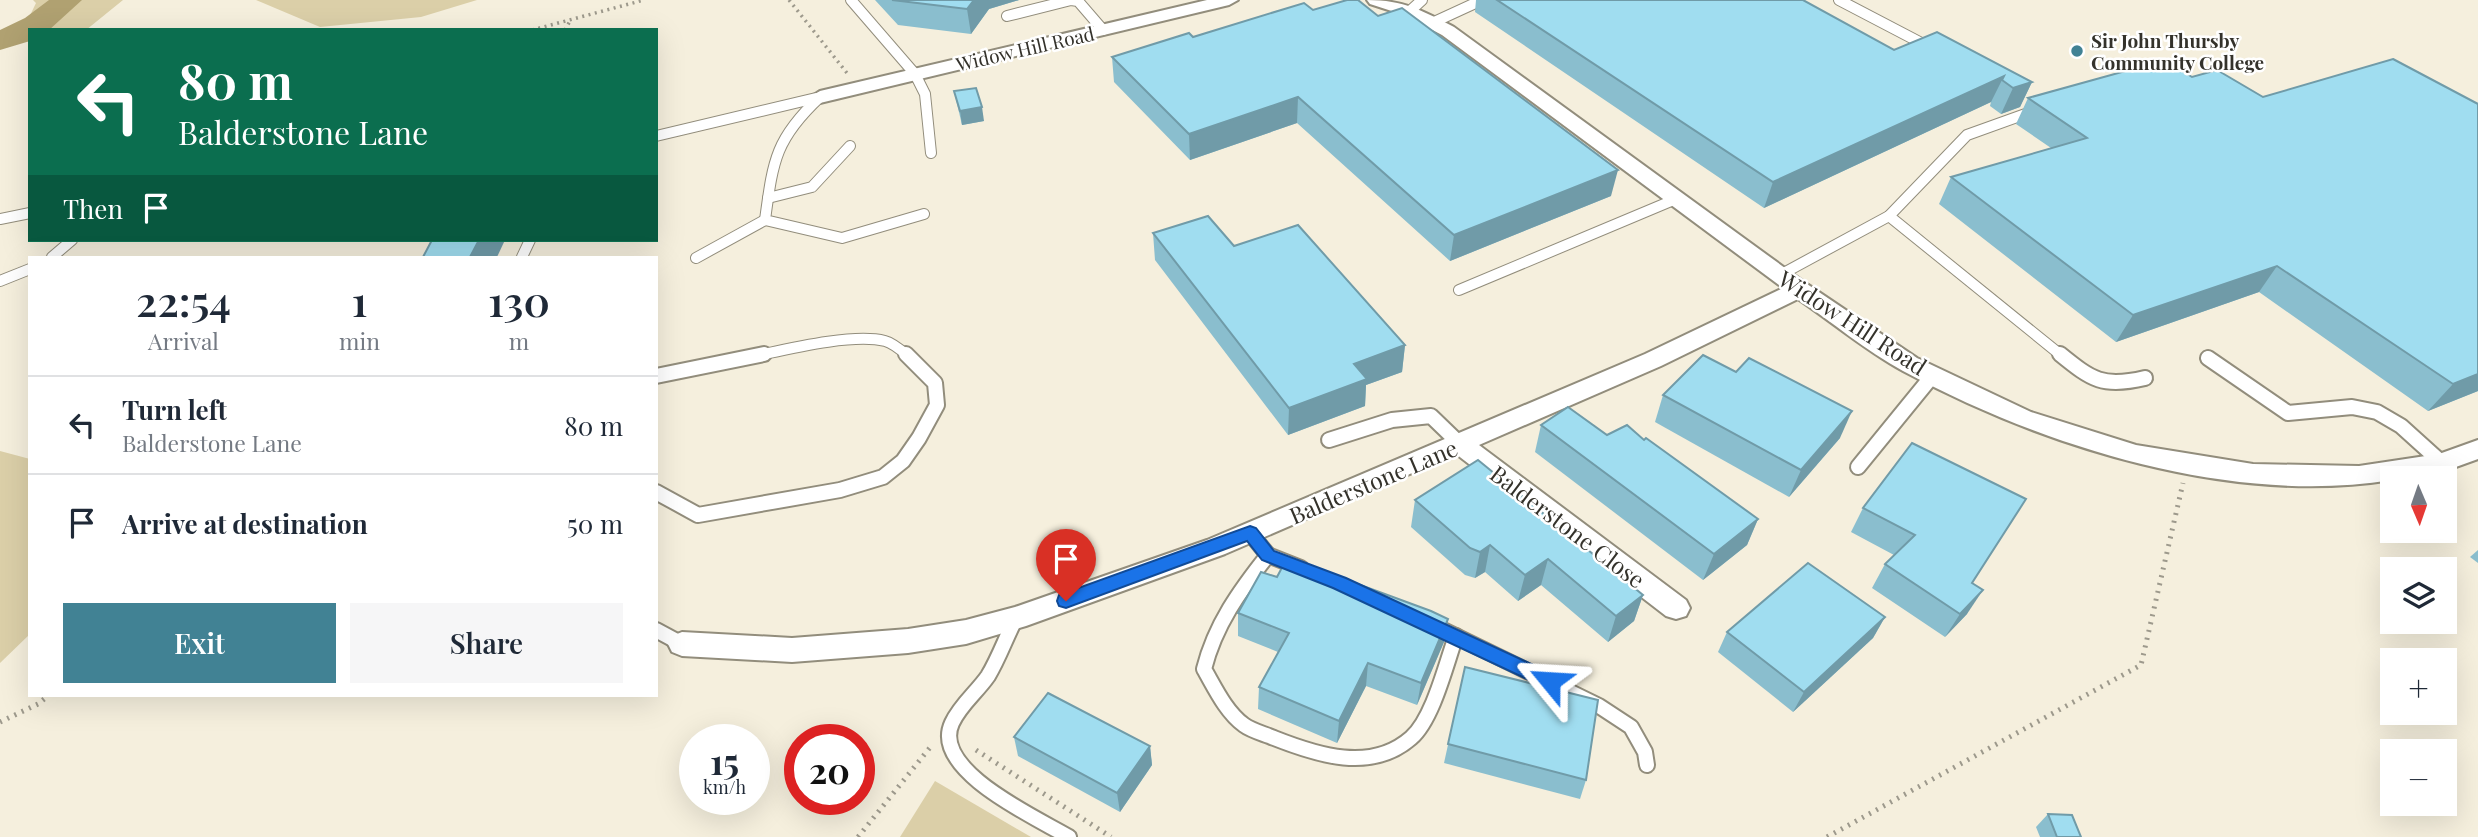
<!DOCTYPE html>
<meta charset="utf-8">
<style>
body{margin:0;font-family:"Playfair Display",serif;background:#f6f6f7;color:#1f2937;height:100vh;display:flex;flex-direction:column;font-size:26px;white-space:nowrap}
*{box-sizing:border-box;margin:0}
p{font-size:23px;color:#747a83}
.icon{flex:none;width:38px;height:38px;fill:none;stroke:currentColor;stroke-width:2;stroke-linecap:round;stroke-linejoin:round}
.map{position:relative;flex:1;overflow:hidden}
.panel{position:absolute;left:28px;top:256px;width:630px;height:441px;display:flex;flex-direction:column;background:#fff;border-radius:0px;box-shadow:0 7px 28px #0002}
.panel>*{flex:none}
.guide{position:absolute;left:28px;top:28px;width:630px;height:214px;border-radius:0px;box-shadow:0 7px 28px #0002;background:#0b6e4f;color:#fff;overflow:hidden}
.needle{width:46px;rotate:178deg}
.tools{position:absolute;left:2380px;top:466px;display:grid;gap:14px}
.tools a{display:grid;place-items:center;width:77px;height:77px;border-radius:0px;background:#fff;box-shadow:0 7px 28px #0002;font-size:35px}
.speed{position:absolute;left:679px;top:724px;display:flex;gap:14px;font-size:35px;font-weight:700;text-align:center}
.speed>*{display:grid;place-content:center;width:91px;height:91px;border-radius:50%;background:#fff;box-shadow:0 7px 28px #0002;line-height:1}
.speed small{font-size:18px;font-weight:400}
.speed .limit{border:10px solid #d22;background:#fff;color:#111}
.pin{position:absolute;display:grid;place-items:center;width:60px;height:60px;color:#fff;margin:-72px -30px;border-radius:50% 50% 50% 0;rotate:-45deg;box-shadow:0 0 7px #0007}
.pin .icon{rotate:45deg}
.me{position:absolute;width:77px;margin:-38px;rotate:297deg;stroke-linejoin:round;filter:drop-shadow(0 0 5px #0008)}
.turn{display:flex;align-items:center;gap:24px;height:147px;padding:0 35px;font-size:32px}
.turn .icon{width:91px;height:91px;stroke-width:2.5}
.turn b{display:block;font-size:49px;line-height:60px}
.then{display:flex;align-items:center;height:66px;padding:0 35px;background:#0003;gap:14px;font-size:26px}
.eta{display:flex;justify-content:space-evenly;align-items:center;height:119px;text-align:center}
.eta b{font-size:42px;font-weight:600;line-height:49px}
.button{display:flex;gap:14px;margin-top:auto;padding:14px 35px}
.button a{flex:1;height:80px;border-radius:0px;background:#418294;color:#fff;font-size:28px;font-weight:600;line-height:80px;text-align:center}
.button a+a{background:#f6f6f7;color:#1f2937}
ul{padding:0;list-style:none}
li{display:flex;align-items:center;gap:21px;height:98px;padding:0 35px;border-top:2px solid #e0e1e3}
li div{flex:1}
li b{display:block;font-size:26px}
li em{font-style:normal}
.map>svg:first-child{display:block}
.green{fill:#dbcfa8}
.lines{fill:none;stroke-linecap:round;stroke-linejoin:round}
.river{fill:#b0a171;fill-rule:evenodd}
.service-far1-casing{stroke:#928d7c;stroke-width:12}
.service-casing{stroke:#928d7c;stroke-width:18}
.minor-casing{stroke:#928d7c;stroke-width:4}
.path-far1{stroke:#9d998c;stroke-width:3.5;stroke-dasharray:2 4.5;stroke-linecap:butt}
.path{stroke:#9d998c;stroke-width:5;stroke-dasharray:2 6;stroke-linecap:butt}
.service-far1{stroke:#fff;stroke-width:10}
.service{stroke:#fff;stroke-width:14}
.minor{fill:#fff;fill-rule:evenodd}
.wall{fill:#8abece}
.shaded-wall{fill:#709ba8}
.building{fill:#a0ddf0;stroke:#709ba8;stroke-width:2}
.route{fill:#1a73e8;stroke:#114b97;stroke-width:2}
.poi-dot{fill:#418294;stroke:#fff;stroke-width:2.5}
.labels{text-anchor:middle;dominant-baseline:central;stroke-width:5;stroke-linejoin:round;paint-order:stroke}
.far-poi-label{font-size:19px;font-weight:bold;fill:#34322b;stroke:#fff;text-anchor:start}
.far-street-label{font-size:19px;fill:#34322b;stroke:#fff}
.street-label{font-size:23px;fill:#34322b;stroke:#fff}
</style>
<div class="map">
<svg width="2478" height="837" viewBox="0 0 2478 837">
<rect width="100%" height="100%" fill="#f5efdd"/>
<g class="green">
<polygon points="33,0 123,0 86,30 23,30 36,3"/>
<polygon points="256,0 477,0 421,17 320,27"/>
<polygon points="0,451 30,459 30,634 0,663"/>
<polygon points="935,781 1031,837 900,837"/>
</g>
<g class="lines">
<polygon class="river" points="49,0 82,0 49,30 30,30 30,41 0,50 0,30 25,18"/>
<defs>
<g id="service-far1">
<polyline points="851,0 915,74 925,94 931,153"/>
<polyline points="1839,0 1929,47"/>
<polyline points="1410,11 1422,0"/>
<polyline points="1007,16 1071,0 1078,1 1103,30"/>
<polyline points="1432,23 1482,0"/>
<path d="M820,97C775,139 773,161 765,220L842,238L924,214"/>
<polyline points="656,136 816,98"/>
<polyline points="768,198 812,187 850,146"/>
<polyline points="1889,216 2062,356"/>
<polyline points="0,219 30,213"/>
<polyline points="52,257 72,240"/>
<polyline points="522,257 530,240"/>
<polyline points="696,258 765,220"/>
<polyline points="1780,275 1889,216 1967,135 2034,111"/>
<polyline points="0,281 30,269"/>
<polyline points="1459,290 1676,199"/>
<path d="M755,356C788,349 853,333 885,341C893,343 901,350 908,356"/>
</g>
<g id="service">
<path d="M2060,354C2092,380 2103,388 2145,378"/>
<polyline points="2208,358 2288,413 2352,407 2377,412 2401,426 2442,463"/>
<polyline points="656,376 764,354"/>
<polyline points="1329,440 1392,420 1431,416 1460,444"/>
<polyline points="1858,467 1933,375"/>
<polyline points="656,492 698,515 840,490 883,477 903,461 919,438 937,405 935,383 906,354"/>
<path d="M1250,533L1268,555C1240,590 1215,625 1204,669C1215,688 1226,712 1244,725C1252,731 1265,734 1274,738C1317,755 1371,773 1411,738C1433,719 1446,664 1456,636"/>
<polyline points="1268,555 1301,568"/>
<path d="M1016,618C1006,637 999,658 988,676C977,692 960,705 952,723C930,770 1037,818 1069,837"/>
<polyline points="1433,625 1599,706 1631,727 1645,752 1647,765"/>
<polyline points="656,630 682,644"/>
</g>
<g id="minor">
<polygon points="1207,0 1238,0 1229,5 820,103 811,97 820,91"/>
<path d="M1367,0C1404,0 1423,11 1454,27L1807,284L1917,358L2031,412L2136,445L2253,464L2359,466L2439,454L2478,440V459L2442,472L2392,478V480C2231,506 2044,447 1903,371C1866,351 1832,322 1798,299L1661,366L1479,445L1686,600L1690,608L1686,616L1676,619L1666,616L1456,454L1225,554L1026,626L966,644L908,653L792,662L682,656L672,652L668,644L672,636L682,632L792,638L908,629L966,620L1015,607L1207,540L1645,354L1783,288L1442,35L1404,15L1370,4Z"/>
</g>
</defs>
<use href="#service-far1" class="service-far1-casing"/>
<use href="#service" class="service-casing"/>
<use href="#minor" class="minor-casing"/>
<g class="path-far1">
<polyline points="789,0 847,73"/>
<polyline points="532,30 644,0"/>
<polyline points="565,30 571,19"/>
</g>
<g class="path">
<polyline points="0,722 38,704 49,695"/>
<polyline points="976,750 1111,837"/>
<polyline points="858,837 932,745"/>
<polyline points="1827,837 2141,665 2183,483"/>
</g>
<use href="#service-far1" class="service-far1"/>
<use href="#service" class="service"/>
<use href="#minor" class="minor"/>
</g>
<g class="wall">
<polygon points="875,0 1019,0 989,9 971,34 898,25"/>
<polygon points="1476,0 1803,0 1894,50 2032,82 2020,107 2001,114 1990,106 1991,102 1764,208 1475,12"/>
<polygon points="1313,10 1611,196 1450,261 1297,123 1190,160 1114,82 1112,57 1193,37"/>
<polygon points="2192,77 2263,97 2478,104 2478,391 2428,411 2259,292 2116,342 1939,204 1951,177 2051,148 2016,124 2028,98"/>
<polygon points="954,91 984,121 962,125"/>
<polygon points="1153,233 1234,246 1405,345 1402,372 1366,385 1365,406 1288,435 1155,260"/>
<polygon points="1663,395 1840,438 1789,497 1655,422"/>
<polygon points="1541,425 1644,440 1758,519 1747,545 1703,580 1535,452"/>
<polygon points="1912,443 1972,583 1967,614 1945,637 1872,588 1885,564 1894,555 1851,532 1863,508"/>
<polygon points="1415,500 1643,595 1634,621 1608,642 1541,585 1518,601 1485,572 1475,578 1465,575 1411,527"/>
<polygon points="2478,550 2478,563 2470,557"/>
<polygon points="1277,577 1448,619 1444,642 1417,705 1366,686 1337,743 1258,709 1259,687 1278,652 1238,636 1238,613"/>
<polygon points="1885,617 1873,638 1793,712 1718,652 1727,632"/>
<polygon points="1465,667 1586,780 1580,799 1444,763"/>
<polygon points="1014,737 1150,746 1152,765 1120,812 1018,756"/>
<polygon points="2048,814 2081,837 2040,837 2036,827"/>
</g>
<g class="shaded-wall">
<polygon points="974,0 1019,0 989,9 971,34 967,9"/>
<polygon points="2004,76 1991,102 1764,208 1773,182"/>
<polygon points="2032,82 2020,107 2001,114 2013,88"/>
<polygon points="1298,97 1297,123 1190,160 1189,134"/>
<polygon points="982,107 984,121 962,125 960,111"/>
<polygon points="1618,170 1611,196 1450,261 1454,235"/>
<polygon points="479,240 505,240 497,257 470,257"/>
<polygon points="2277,266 2259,292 2116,342 2133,315"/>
<polygon points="1405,345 1402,372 1366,385 1365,406 1288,435 1289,408 1354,364"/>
<polygon points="2478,374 2478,391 2428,411 2453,384"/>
<polygon points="1852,411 1840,438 1789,497 1801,470"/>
<polygon points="1758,519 1747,545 1703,580 1714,554"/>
<polygon points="1490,545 1485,572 1475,578 1480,552"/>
<polygon points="1548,559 1541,585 1518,601 1525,575"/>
<polygon points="1983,590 1967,614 1945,637 1960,614"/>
<polygon points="1643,595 1634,621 1608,642 1616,616"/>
<polygon points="1885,617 1873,638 1793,712 1804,692"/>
<polygon points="1448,619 1444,642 1417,705 1421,683"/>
<polygon points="1368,663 1366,686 1337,743 1339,721"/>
<polygon points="1150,746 1152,765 1120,812 1117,793"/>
</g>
<g class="building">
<polygon points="892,0 974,0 967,9"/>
<polygon points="1347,0 1358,0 1378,16 1402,8 1618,170 1454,235 1298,97 1189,134 1112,57 1189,33 1193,37 1304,3 1313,10"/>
<polygon points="1497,0 1803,0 1894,50 1937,32 2032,82 2013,88 2002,80 2004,76 1773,182"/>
<polygon points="2393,59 2478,104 2478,374 2453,384 2277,266 2133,315 1951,177 2087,138 2028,98 2165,60 2192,77 2217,70 2263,97"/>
<polygon points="976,88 982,107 960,111 954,91"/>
<polygon points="1208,216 1234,246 1298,225 1405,345 1354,364 1367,379 1289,408 1153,233"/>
<polygon points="432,240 479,240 470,257 423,257"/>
<polygon points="1703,355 1736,372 1749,358 1852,411 1801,470 1663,395"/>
<polygon points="1568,407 1607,435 1627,425 1644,440 1646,438 1758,519 1714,554 1541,425"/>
<polygon points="1912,443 2026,499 1972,583 1983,590 1960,614 1885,564 1915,535 1863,508"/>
<polygon points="1478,460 1643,595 1616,616 1548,559 1525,575 1490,545 1480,552 1470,548 1415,500"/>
<polygon points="1287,558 1431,611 1448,619 1421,683 1368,663 1339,721 1259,687 1289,633 1238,613 1261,572 1277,577"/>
<polygon points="1808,563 1885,617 1804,692 1727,632"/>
<polygon points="1465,667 1598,700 1586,780 1448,744"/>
<polygon points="1048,693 1150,746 1117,793 1014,737"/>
<polygon points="2048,814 2072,815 2081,837 2057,837"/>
</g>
<polygon class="route" points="1250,526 1256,528 1274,551 1346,578 1557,676 1560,681 1557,687 1550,689 1544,687 1333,588 1262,560 1247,541 1066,608 1059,606 1057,601 1059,595"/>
<circle class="poi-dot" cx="2077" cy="51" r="7"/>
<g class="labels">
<g class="far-poi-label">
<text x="2091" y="40">Sir John Thursby<tspan x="2091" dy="22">Community College</tspan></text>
</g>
<g class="far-street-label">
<text transform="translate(1025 48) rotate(-13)">Widow Hill Road</text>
</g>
<g class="street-label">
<text transform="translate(1853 322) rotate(33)">Widow Hill Road</text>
<text transform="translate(1373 481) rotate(-23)">Balderstone Lane</text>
<text transform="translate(1568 526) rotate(37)">Balderstone Close</text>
</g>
</g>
</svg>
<div class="tools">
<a><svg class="needle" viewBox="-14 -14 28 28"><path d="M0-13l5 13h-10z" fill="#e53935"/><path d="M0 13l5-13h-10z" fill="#747a83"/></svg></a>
<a><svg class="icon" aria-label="layers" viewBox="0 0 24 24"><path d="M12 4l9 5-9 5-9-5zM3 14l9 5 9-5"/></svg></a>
<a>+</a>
<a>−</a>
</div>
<div class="speed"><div>15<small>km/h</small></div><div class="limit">20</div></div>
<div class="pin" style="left:1066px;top:601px;background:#d93025"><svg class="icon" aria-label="arrive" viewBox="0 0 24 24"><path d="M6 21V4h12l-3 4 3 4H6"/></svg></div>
<svg class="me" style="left:1550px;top:681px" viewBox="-20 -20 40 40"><path d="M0-17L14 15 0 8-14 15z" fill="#1a73e8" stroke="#fff" stroke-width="4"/></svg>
<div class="guide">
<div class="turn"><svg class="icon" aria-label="left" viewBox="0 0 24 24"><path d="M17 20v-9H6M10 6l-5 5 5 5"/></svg><div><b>80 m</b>Balderstone Lane</div></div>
<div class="then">Then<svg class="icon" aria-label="arrive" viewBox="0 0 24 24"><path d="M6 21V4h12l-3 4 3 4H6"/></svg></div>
</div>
<section class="panel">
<div class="eta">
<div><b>22:54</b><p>Arrival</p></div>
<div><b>1</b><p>min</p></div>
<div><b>130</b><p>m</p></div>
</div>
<ul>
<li><svg class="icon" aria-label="left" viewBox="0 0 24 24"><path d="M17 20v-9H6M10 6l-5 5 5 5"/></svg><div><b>Turn left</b><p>Balderstone Lane</p></div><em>80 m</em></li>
<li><svg class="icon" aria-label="arrive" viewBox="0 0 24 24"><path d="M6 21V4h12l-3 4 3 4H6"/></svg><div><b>Arrive at destination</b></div><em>50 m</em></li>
</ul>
<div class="button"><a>Exit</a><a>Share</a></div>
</section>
</div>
